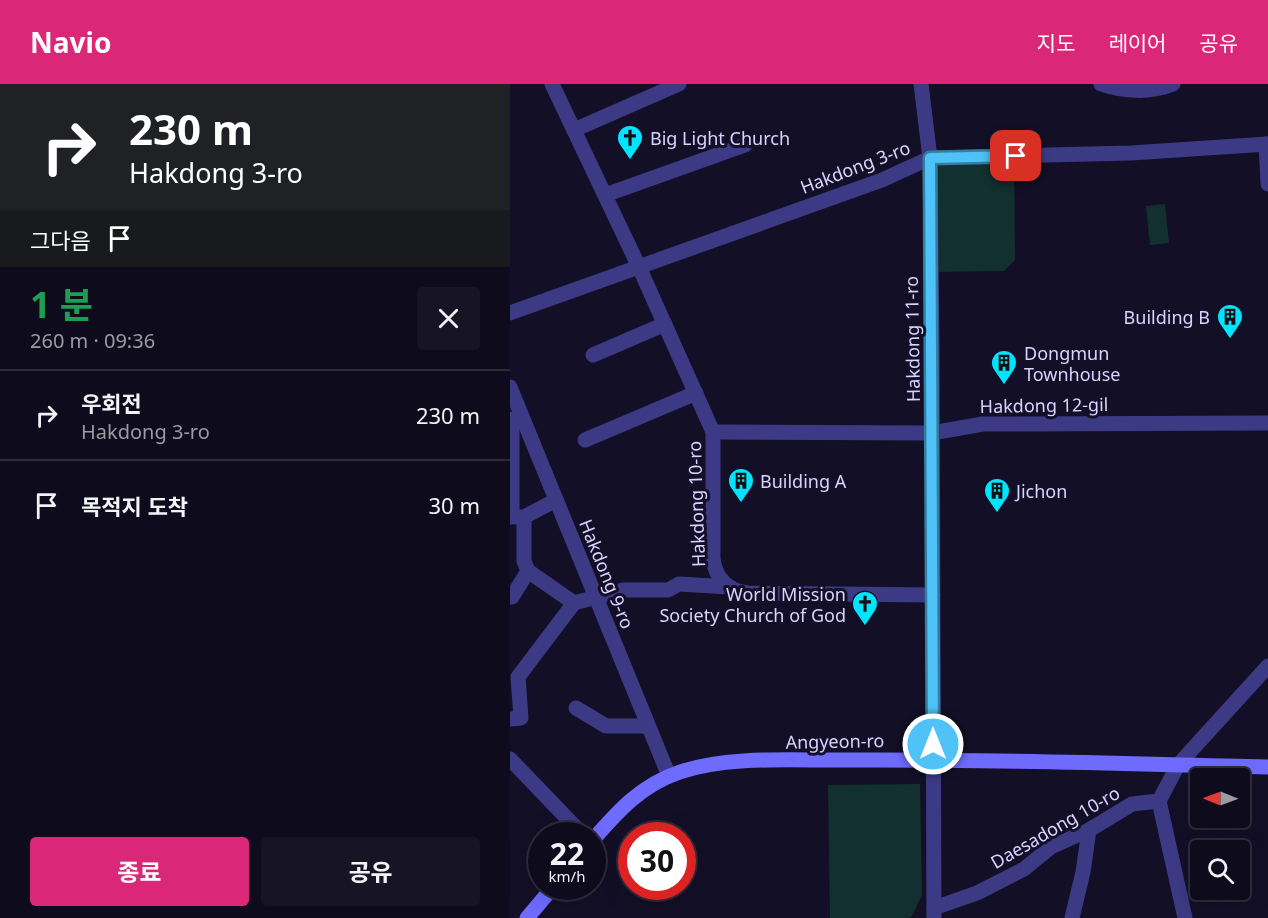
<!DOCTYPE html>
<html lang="ko">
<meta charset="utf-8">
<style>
body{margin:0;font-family:"Noto Sans","Noto Sans KR",sans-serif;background:#171425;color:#f1f3f6;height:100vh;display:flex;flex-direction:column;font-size:22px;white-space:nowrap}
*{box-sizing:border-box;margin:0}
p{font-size:20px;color:#9b9ba3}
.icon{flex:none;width:33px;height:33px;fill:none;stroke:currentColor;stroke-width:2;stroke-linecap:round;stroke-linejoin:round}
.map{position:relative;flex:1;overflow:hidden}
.side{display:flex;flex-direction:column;background:#0e0b1c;width:510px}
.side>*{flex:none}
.top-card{background:#202124;color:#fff;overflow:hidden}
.needle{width:39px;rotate:271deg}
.tools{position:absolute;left:680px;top:684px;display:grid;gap:12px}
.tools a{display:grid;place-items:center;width:60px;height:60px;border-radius:6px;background:#0e0b1c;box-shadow:0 6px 24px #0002,0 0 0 2px #2e2b3b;font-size:30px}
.speed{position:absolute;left:18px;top:738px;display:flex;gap:12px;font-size:30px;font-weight:700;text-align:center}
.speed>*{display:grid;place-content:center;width:78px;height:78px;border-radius:50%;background:#0e0b1c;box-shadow:0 6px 24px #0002,0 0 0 2px #2e2b3b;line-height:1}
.speed small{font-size:15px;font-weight:400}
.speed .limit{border:9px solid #d22;background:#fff;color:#111}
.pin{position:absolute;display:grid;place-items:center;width:51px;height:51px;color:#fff;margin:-26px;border-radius:12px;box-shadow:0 3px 9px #0006}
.me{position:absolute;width:66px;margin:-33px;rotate:0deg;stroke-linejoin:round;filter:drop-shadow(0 0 4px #0008)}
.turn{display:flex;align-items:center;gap:21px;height:126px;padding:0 30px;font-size:27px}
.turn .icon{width:78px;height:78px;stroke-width:2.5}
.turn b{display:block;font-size:42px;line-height:51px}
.then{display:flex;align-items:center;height:57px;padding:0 30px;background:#0003;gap:12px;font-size:22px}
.round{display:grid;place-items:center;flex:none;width:63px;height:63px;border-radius:6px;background:#171425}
.head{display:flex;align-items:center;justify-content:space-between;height:102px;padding:0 30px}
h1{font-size:36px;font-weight:700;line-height:45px;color:#1e9e55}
.action{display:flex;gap:12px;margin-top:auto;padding:12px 30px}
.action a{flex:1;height:69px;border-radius:6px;background:#db2777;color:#fff;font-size:24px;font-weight:700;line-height:69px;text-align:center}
.action a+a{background:#171425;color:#f1f3f6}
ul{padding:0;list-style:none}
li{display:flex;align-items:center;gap:18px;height:90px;padding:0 30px;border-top:2px solid #2e2b3b}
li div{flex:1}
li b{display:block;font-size:22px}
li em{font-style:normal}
header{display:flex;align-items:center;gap:36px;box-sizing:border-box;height:84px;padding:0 30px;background:#db2777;color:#fff}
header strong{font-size:28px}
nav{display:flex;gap:33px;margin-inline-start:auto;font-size:21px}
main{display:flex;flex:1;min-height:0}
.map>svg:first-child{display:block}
.green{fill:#12302f}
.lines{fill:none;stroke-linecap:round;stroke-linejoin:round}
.street{stroke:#3d3a85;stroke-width:15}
.secondary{stroke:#6f6bff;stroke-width:15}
.route-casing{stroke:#337fa1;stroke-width:15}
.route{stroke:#4fc3f7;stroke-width:10}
.labels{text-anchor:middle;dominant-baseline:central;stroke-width:6;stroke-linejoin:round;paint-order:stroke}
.poi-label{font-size:18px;fill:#d9d4ff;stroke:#130f26;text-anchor:start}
.street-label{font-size:18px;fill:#d9d4ff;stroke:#130f26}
</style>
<header>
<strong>Navio</strong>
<nav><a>지도</a><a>레이어</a><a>공유</a></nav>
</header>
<main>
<section class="side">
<div class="top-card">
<div class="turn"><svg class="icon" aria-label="right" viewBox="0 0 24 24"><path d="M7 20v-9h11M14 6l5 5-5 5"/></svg><div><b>230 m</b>Hakdong 3-ro</div></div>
<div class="then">그다음<svg class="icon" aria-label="arrive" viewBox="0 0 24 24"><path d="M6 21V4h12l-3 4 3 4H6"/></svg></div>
</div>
<div class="head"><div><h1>1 분</h1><p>260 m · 09:36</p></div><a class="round"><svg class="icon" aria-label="close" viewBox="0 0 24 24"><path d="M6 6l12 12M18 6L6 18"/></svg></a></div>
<ul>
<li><svg class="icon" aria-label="right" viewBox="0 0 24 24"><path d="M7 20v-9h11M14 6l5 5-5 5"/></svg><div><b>우회전</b><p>Hakdong 3-ro</p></div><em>230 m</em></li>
<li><svg class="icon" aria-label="arrive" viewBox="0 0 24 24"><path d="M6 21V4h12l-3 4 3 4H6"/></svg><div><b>목적지 도착</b></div><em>30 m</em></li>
</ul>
<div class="action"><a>종료</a><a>공유</a></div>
</section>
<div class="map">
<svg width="758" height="834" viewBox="0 0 758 834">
<rect width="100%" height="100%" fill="#130f26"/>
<g class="green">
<polygon points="504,77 505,176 494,187 424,188 423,78"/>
<polygon points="655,120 659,159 640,161 636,122"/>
<polygon points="410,700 412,811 402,832 400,834 320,834 318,701"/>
</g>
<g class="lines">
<g class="street">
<path d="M42,0L129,183L203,348V474C205,494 218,507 238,509L423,511"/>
<polyline points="411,0 420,74 422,263 424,834"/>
<path d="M591,0C614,8 640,9 663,0"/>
<polyline points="64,46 169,0"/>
<polyline points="756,60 758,100"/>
<polyline points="95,111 235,61"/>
<polyline points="0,229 372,96 420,74 621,69 758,60"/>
<polyline points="83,271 155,240"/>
<polyline points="0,303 159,692"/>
<polyline points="0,335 2,340 2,433"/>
<polyline points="203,348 422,349 473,340 758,339"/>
<polyline points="75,356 186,309"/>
<polyline points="6,433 14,433 46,416"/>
<polyline points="18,487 64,519 113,506 158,506 169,500 220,503"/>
<polyline points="2,513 18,487 14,477 14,433"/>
<polyline points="66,624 96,642 138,642"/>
<polyline points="0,635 11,634 8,593 64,519"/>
<polyline points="0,675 74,752"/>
<polyline points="649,717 668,681 758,582"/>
<polyline points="649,717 675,834"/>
<polyline points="424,824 467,809 514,785 541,763 579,746 622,720 649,717"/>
<polyline points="562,834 573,788 579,746"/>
</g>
<g class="secondary">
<path d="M82,757C108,727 131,701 170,688C220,671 288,677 341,676C480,675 619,680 758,683"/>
<polyline points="17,834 44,802"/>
</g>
</g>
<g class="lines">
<defs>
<polyline id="route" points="423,660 420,74 506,72"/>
</defs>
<use href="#route" class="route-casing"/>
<use href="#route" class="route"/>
</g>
<defs>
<symbol id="church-pin" viewBox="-11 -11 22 30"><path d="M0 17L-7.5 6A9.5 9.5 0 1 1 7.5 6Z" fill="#00e5ff" stroke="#130f26"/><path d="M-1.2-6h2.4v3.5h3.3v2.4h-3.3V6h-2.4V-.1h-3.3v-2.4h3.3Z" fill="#111"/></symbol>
<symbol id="building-pin" viewBox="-11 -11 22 30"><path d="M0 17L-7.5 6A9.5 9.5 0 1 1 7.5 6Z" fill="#00e5ff" stroke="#130f26"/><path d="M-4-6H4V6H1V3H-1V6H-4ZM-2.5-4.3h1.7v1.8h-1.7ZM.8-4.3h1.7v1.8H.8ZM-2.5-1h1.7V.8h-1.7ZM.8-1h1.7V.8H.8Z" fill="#111"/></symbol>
</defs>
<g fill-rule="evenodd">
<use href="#church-pin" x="105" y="39" width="30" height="40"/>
<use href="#building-pin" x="705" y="218" width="30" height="40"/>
<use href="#building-pin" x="479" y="264" width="30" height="40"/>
<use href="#building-pin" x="216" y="382" width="30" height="40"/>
<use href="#building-pin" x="472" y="392" width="30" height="40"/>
<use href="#church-pin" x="340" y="505" width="30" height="40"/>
</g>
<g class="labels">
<g class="poi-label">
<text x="140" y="54">Big Light Church</text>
<text x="700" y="233" text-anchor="end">Building B</text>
<text x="514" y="269">Dongmun<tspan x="514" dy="21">Townhouse</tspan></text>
<text x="250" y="397">Building A</text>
<text x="506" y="407">Jichon</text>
<text x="336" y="510" text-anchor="end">World Mission<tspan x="336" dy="21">Society Church of God</tspan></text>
</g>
<g class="street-label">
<text transform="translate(345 83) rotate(-21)">Hakdong 3-ro</text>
<text transform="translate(402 255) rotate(-91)">Hakdong 11-ro</text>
<text transform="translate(534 321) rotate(-1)">Hakdong 12-gil</text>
<text transform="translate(186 420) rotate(-92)">Hakdong 10-ro</text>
<text transform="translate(97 490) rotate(68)">Hakdong 9-ro</text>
<text transform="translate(325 657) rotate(-1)">Angyeon-ro</text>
<text transform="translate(545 743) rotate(-30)">Daesadong 10-ro</text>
</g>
</g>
</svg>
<div class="tools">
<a><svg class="needle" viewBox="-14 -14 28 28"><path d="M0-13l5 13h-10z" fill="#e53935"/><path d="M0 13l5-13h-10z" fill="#9b9ba3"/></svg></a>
<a><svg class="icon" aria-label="search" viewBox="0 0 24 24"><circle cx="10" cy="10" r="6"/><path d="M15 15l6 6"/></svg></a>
</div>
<div class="speed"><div>22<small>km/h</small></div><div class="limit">30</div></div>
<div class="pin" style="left:506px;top:72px;background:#d93025"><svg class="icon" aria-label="arrive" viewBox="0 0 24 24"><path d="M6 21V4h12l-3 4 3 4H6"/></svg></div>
<svg class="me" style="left:423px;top:660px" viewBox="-20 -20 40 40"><circle r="17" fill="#4fc3f7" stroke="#fff" stroke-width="3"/><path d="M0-11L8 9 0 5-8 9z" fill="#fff"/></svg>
</div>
</main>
